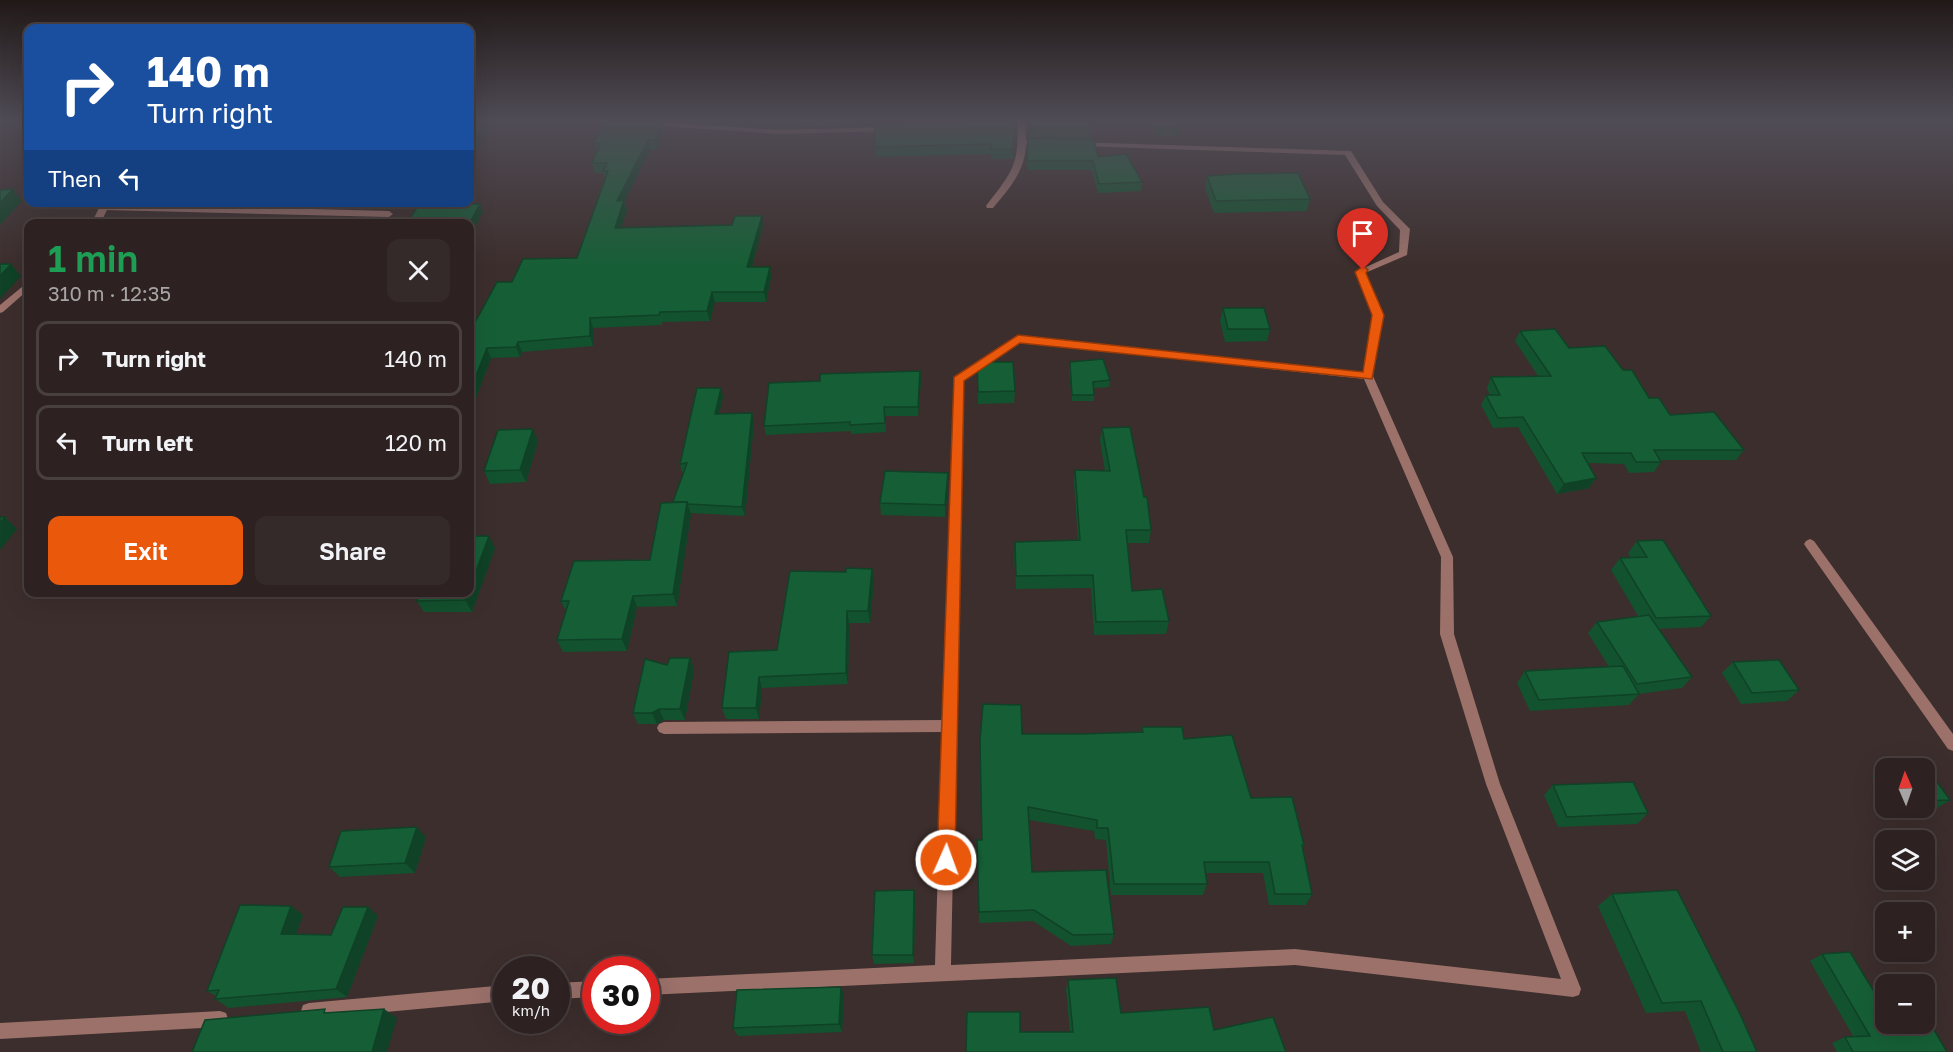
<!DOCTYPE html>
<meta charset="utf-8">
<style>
body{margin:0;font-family:"Golos Text",sans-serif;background:#352a2a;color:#f1f3f6;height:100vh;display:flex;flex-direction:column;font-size:22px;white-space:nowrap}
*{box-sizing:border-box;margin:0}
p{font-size:20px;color:#a7a4a5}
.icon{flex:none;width:33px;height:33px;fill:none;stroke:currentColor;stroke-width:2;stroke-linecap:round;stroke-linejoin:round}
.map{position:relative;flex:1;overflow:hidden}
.details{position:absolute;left:24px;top:219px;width:450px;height:378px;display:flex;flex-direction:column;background:#2d2221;border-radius:12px;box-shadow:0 6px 24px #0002,0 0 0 2px #483f3f}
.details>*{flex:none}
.hud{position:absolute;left:24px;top:24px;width:450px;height:183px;border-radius:12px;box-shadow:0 6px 24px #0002,0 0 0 2px #483f3f;background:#1a4fa0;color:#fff;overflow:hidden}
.needle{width:39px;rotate:358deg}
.tools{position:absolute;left:1875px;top:758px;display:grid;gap:12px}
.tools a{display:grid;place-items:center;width:60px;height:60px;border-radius:12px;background:#2d2221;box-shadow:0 6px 24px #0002,0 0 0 2px #483f3f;font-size:30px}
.speed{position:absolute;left:492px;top:956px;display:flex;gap:12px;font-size:30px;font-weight:700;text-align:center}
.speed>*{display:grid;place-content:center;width:78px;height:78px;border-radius:50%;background:#2d2221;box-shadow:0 6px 24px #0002,0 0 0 2px #483f3f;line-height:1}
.speed small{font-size:15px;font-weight:400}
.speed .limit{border:9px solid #d22;background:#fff;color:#111}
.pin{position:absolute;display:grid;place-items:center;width:51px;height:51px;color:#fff;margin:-62px -26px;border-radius:50% 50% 50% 0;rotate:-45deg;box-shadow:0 0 6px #0007}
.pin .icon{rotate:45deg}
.me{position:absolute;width:66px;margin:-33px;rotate:2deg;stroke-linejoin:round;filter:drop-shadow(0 0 4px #0008)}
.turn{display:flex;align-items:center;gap:21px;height:126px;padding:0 24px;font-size:27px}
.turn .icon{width:78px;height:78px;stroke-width:2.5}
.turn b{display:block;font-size:42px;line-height:51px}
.then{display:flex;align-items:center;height:57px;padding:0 24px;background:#0003;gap:12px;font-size:22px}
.round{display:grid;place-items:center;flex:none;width:63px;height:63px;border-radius:12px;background:#352a2a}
.summary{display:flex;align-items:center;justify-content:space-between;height:102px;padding:0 24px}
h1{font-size:36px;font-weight:600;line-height:45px;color:#1e9e55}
.primary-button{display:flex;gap:12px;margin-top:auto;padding:12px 24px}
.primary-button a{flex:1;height:69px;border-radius:12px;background:#ea580c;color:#fff;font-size:24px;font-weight:600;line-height:69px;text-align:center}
.primary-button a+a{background:#352a2a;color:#f1f3f6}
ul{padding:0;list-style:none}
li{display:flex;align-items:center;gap:18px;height:75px;margin:0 12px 9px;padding:0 12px;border:3px solid #483f3f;border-radius:12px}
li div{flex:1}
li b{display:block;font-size:22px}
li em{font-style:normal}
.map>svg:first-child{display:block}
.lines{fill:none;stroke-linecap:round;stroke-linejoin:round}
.minor{fill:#9b716a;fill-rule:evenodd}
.wall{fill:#13522e}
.shaded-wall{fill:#0f4226}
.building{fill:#165f36;stroke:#0f4226;stroke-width:1.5}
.route{fill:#ea580c;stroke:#983908;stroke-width:1.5}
</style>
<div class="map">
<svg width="1953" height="1052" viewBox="0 0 1953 1052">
<rect width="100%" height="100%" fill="#3c2e2c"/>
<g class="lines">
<g class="minor">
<path d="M589,120H622L623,121C615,125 597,124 589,120Z"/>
<path d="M1017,120H1025L1026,140L1043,141L1047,143L1043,145H1026C1025,171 1009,189 993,208H987L986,206C1012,172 1020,165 1017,120Z"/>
<polygon points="645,121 779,130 889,127 893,129 889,131 779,134 648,125 644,123"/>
<path d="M1076,142L1351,151L1383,202L1410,229L1407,255L1365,273L1383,315L1373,376L1453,557L1454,634L1500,784L1581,989L1579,995L1573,997L1295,965L646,995V979L935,965L942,732L664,734L659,732L657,728L659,724L664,722L942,720L954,377L1018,336L1363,372L1373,315L1355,272L1399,252L1400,230L1377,206L1345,155L1079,146L1075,144ZM1020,342L1364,379L1441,557L1440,634L1486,784L1561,979L1295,949L951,965L963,380Z"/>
<polygon points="102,202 111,202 110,204 389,211 393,214 389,217 107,210 100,224 91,224"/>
<polygon points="28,282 28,290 3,312 0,313 0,305"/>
<polygon points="1810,539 1814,541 1953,734 1953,751 1948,749 1806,547 1804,544 1806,541"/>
<polygon points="596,981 596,997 556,999 556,983"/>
<polygon points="506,985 506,1001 309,1019 303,1017 301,1011 303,1005 309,1003"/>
<polygon points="220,1011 226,1013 228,1019 226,1025 220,1027 0,1039 0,1023"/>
</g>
</g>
<g class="wall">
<polygon points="470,120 492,121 476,149 470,149"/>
<polygon points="663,120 665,129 657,150 650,150 624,202 627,210 621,227 763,226 752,267 770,267 771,277 766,302 715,302 710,321 662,322 662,325 593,328 593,346 522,352 520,357 491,358 474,403 470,403 470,328 472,328 512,282 577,258 605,180 603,173 595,173 592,163 597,152 594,143"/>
<polygon points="800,120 847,120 846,125 801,127"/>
<polygon points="1015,120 1013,159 991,159 991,154 876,157 875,147 966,122"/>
<polygon points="1027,120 1089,120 1092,130 1091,140 1028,138"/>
<polygon points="1150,120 1178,120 1180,126 1178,136 1155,136"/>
<polygon points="1028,138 1098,157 1142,182 1141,191 1098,193 1092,170 1027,170"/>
<polygon points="1207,176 1310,199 1307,211 1214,213 1205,188"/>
<polygon points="1223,308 1270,329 1267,341 1225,342 1220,321"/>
<polygon points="1520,331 1569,348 1623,370 1649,398 1670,415 1744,450 1736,460 1660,460 1661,462 1654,472 1629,473 1624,464 1588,463 1596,478 1589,488 1557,494 1518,427 1493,428 1481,405 1486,395 1490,395 1487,388 1491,377 1538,376 1515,341"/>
<polygon points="977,362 1015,391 1014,403 978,404"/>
<polygon points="1070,362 1110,380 1109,387 1094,388 1094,401 1072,401 1069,369"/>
<polygon points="920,371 921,380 918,416 885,416 886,432 851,434 851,431 766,435 764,426 820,381"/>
<polygon points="721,388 723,397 719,414 754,422 745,516 691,513 677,606 637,607 627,651 563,652 557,640 566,611 561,601 650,560 684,472 682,472 680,464"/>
<polygon points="1102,428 1144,497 1151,530 1149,543 1127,543 1132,591 1169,621 1166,634 1094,635 1091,588 1016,589 1014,555 1015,542 1078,540 1074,484 1075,470 1105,471 1100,441"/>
<polygon points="538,441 526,482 490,484 484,471"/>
<polygon points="948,473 948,485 945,517 881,515 880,503"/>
<polygon points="1637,541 1711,616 1701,627 1659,629 1692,677 1682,688 1639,694 1629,705 1530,711 1517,683 1525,671 1609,667 1588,633 1597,622 1638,616 1611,570 1620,558 1631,558 1628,553"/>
<polygon points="495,548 472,612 424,612 417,601"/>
<polygon points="874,581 870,623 849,623 848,684 762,688 759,719 726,719 722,708 777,650"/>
<polygon points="690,658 694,670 685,720 664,720 657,724 638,724 633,713 667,665"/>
<polygon points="1733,662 1799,690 1787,701 1741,704 1722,673"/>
<polygon points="1142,727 1184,739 1304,845 1303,848 1312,894 1306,905 1269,905 1263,873 1206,873 1207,884 1203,895 1111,895 1106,840 1095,839 1094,831 1029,820 1032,872 1114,934 1111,944 1071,946 1033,921 979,923 977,852 1022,734 1082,734 1141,732"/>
<polygon points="1925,765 1950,800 1934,810 1895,812 1892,807 1924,807 1924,768 1886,768 1886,798 1872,776 1886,766"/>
<polygon points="1553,785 1648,813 1637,824 1558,827 1544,795"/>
<polygon points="426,837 415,873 340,877 329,867"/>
<polygon points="1883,852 1886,852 1886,874 1875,857"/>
<polygon points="1924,862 1932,874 1924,879"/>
<polygon points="1612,894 1757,1052 1701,1052 1685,1011 1646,1013 1598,906"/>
<polygon points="915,900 914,963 874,964 872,955"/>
<polygon points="291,906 303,915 296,934 331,935 368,907 378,916 347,997 229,1008 215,999 216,996 207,991"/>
<polygon points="1822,954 1882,1005 1947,1052 1837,1052 1832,1043 1845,1037 1853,1036 1810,961"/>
<polygon points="1068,980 1121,1013 1214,1030 1286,1052 1070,1032 1066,989"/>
<polygon points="841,987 844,995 842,1032 738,1036 733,1028"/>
</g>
<g class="shaded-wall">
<polygon points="482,120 491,120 492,121 476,149 471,137"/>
<polygon points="662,120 665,129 657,150 655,140"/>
<polygon points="648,140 650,150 624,202 627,210 618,237 615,228 617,201"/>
<polygon points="13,189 22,201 0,225 0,203"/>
<polygon points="480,204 483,212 472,232 470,227 470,224 469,224"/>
<polygon points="762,216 763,226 749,277 747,267"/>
<polygon points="11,264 21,276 0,299 0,276"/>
<polygon points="770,267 771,277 766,302 764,292"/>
<polygon points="712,292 715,302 710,321 707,311"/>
<polygon points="590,318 593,328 593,346 590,336"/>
<polygon points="518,342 522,352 520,357 516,347"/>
<polygon points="487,348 491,358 474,403 470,395 470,391"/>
<polygon points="920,371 921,380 918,416 918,407"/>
<polygon points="721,388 723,397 717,423 715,414"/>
<polygon points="752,413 754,422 745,516 742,507"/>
<polygon points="533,429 538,441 526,482 520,470"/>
<polygon points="948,473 948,485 945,517 945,505"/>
<polygon points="1596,478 1589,488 1557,494 1564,484"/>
<polygon points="687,502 691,514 677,606 673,594"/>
<polygon points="5,517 17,529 0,550 0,523"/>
<polygon points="489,536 495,548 472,612 465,600 467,592 470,592 470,587"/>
<polygon points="872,569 874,581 870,623 868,611"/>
<polygon points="633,596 637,607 627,651 622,639"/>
<polygon points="847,611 849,623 848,684 846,673"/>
<polygon points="690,658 694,670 685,720 680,709"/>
<polygon points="759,677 762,688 759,719 756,708"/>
<polygon points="659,709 664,720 657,724 652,713"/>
<polygon points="417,827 426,837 415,873 405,863"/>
<polygon points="914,890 915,900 914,963 913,955"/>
<polygon points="291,906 303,915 293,942 281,934"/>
<polygon points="368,907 378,916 347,997 336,989"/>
<polygon points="841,987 844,995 842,1032 839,1024"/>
<polygon points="384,1009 397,1018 387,1052 372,1052"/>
</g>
<g class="building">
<polygon points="470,120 482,120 471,137 470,137"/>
<polygon points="605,120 662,120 655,140 648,140 617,201 624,200 615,228 732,225 735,216 762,216 747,267 770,267 764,292 712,292 707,311 660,312 659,315 590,318 590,336 518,342 516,347 487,348 470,391 470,328 472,328 497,282 512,282 523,259 577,258 608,171 603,171 607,163 592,163 601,143 594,143"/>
<polygon points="966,120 1015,120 1013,149 991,149 991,144 875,147 875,127 966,122"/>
<polygon points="1028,120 1089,120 1092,130 1029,128"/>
<polygon points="1155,120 1178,120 1180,126 1156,126"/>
<polygon points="1028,138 1094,140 1098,157 1126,154 1142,182 1099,184 1093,161 1027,161"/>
<polygon points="1298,173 1310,199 1216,201 1207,176 1238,174"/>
<polygon points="13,189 0,203 0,190"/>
<polygon points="419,204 480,204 469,224 407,224"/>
<polygon points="0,264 11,264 0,276"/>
<polygon points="1223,308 1264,308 1270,329 1228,329"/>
<polygon points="1555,329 1569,348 1605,346 1623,370 1632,370 1649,398 1659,398 1670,415 1714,412 1744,450 1654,450 1661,462 1636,462 1631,453 1582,453 1596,478 1564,484 1523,417 1498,418 1486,395 1500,395 1491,377 1551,376 1520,331"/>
<polygon points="1103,359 1110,380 1093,382 1094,395 1072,395 1070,362"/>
<polygon points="977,362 1013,362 1015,391 978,392"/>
<polygon points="920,371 918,407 884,407 885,423 850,425 850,422 764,426 769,383 820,381 820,374"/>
<polygon points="697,388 721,388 715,414 752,413 742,507 688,504 687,502 673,502 687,463 680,464"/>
<polygon points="1130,427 1144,497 1147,497 1151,530 1126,530 1132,591 1162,589 1169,621 1096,622 1093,575 1016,576 1015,542 1080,540 1075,470 1110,471 1102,428"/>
<polygon points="533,429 520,470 484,471 498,430"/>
<polygon points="885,471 948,473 945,505 880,503"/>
<polygon points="687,502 673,594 633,596 622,639 557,640 569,601 561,601 574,561 650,560 661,503"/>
<polygon points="0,517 5,517 0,523"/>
<polygon points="470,536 489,536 470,587"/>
<polygon points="1663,540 1711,616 1656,618 1620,558 1647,557 1637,541"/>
<polygon points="846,568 872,569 868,611 847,611 846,673 759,677 756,708 722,708 729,652 777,650 790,571 846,572"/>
<polygon points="420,592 467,592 465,600 417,601"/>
<polygon points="1649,615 1692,677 1637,684 1597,622"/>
<polygon points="670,658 690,658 680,709 659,709 652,713 633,713 645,659 667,665"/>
<polygon points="1779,660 1799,690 1752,693 1733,662"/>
<polygon points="1623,666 1639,694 1539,700 1525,671"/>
<polygon points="983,704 1021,705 1022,734 1082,734 1143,732 1142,727 1182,727 1184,739 1232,735 1251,798 1292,797 1304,845 1302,845 1312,894 1275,894 1269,862 1204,862 1207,884 1114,884 1108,828 1097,828 1097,820 1028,807 1032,872 1106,870 1114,934 1073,935 1034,910 979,912 977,840 982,840 980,741"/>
<polygon points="1925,765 1950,800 1924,801 1924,768 1887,768 1886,766"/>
<polygon points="1633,782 1648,813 1567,817 1553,785"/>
<polygon points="417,827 405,863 329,867 341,831"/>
<polygon points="1924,862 1932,874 1924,874"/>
<polygon points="914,890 913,955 872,955 875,891"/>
<polygon points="1677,890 1740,1014 1757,1052 1723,1052 1701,1001 1662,1003 1612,894"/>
<polygon points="240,905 291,906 281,934 331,935 343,907 368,907 336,989 215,999 219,990 207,991"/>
<polygon points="1850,952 1882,1005 1886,1004 1886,1023 1924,1023 1924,1013 1947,1052 1853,1052 1845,1037 1870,1036 1822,954"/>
<polygon points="1116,978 1121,1013 1209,1007 1214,1030 1273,1017 1286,1052 966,1052 967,1012 1020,1012 1020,1032 1073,1032 1068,980"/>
<polygon points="841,987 839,1024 733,1028 737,990"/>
<polygon points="325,1009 324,1013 384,1009 372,1052 192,1052 205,1020"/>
</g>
<linearGradient id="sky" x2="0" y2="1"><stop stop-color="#211918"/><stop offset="0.45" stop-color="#504c56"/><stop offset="1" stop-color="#504c56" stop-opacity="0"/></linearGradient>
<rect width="1953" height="267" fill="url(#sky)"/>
<polygon class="route" points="1363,266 1368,270 1366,273 1384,315 1372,379 1020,343 964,381 955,860 952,866 946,869 940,866 937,860 954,377 1018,335 1363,372 1372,315 1355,272"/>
</svg>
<div class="tools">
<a><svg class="needle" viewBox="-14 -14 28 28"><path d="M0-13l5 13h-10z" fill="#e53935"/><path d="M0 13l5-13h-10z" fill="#a7a4a5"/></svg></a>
<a><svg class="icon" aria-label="layers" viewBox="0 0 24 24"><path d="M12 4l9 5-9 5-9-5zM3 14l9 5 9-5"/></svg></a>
<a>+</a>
<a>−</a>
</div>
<div class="speed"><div>20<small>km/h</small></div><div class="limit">30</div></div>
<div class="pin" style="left:1363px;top:270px;background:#d93025"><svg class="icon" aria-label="arrive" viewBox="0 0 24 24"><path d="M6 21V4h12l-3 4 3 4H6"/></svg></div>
<svg class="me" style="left:946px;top:860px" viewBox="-20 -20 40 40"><circle r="17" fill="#ea580c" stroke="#fff" stroke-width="3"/><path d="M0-11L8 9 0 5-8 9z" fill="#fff"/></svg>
<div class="hud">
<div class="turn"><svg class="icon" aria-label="right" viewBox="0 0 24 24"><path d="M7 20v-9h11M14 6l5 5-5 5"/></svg><div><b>140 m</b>Turn right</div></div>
<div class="then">Then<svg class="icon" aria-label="left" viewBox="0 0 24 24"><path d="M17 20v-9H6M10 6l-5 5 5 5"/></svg></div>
</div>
<section class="details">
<div class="summary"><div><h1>1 min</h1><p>310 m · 12:35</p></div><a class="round"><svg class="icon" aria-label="close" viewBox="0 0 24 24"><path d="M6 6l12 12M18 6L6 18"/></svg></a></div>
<ul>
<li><svg class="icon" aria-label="right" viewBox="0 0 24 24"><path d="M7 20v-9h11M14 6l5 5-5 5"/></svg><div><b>Turn right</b></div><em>140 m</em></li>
<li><svg class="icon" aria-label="left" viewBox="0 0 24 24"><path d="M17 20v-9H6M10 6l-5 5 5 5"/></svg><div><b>Turn left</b></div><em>120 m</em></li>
</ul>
<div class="primary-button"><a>Exit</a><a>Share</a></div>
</section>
</div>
